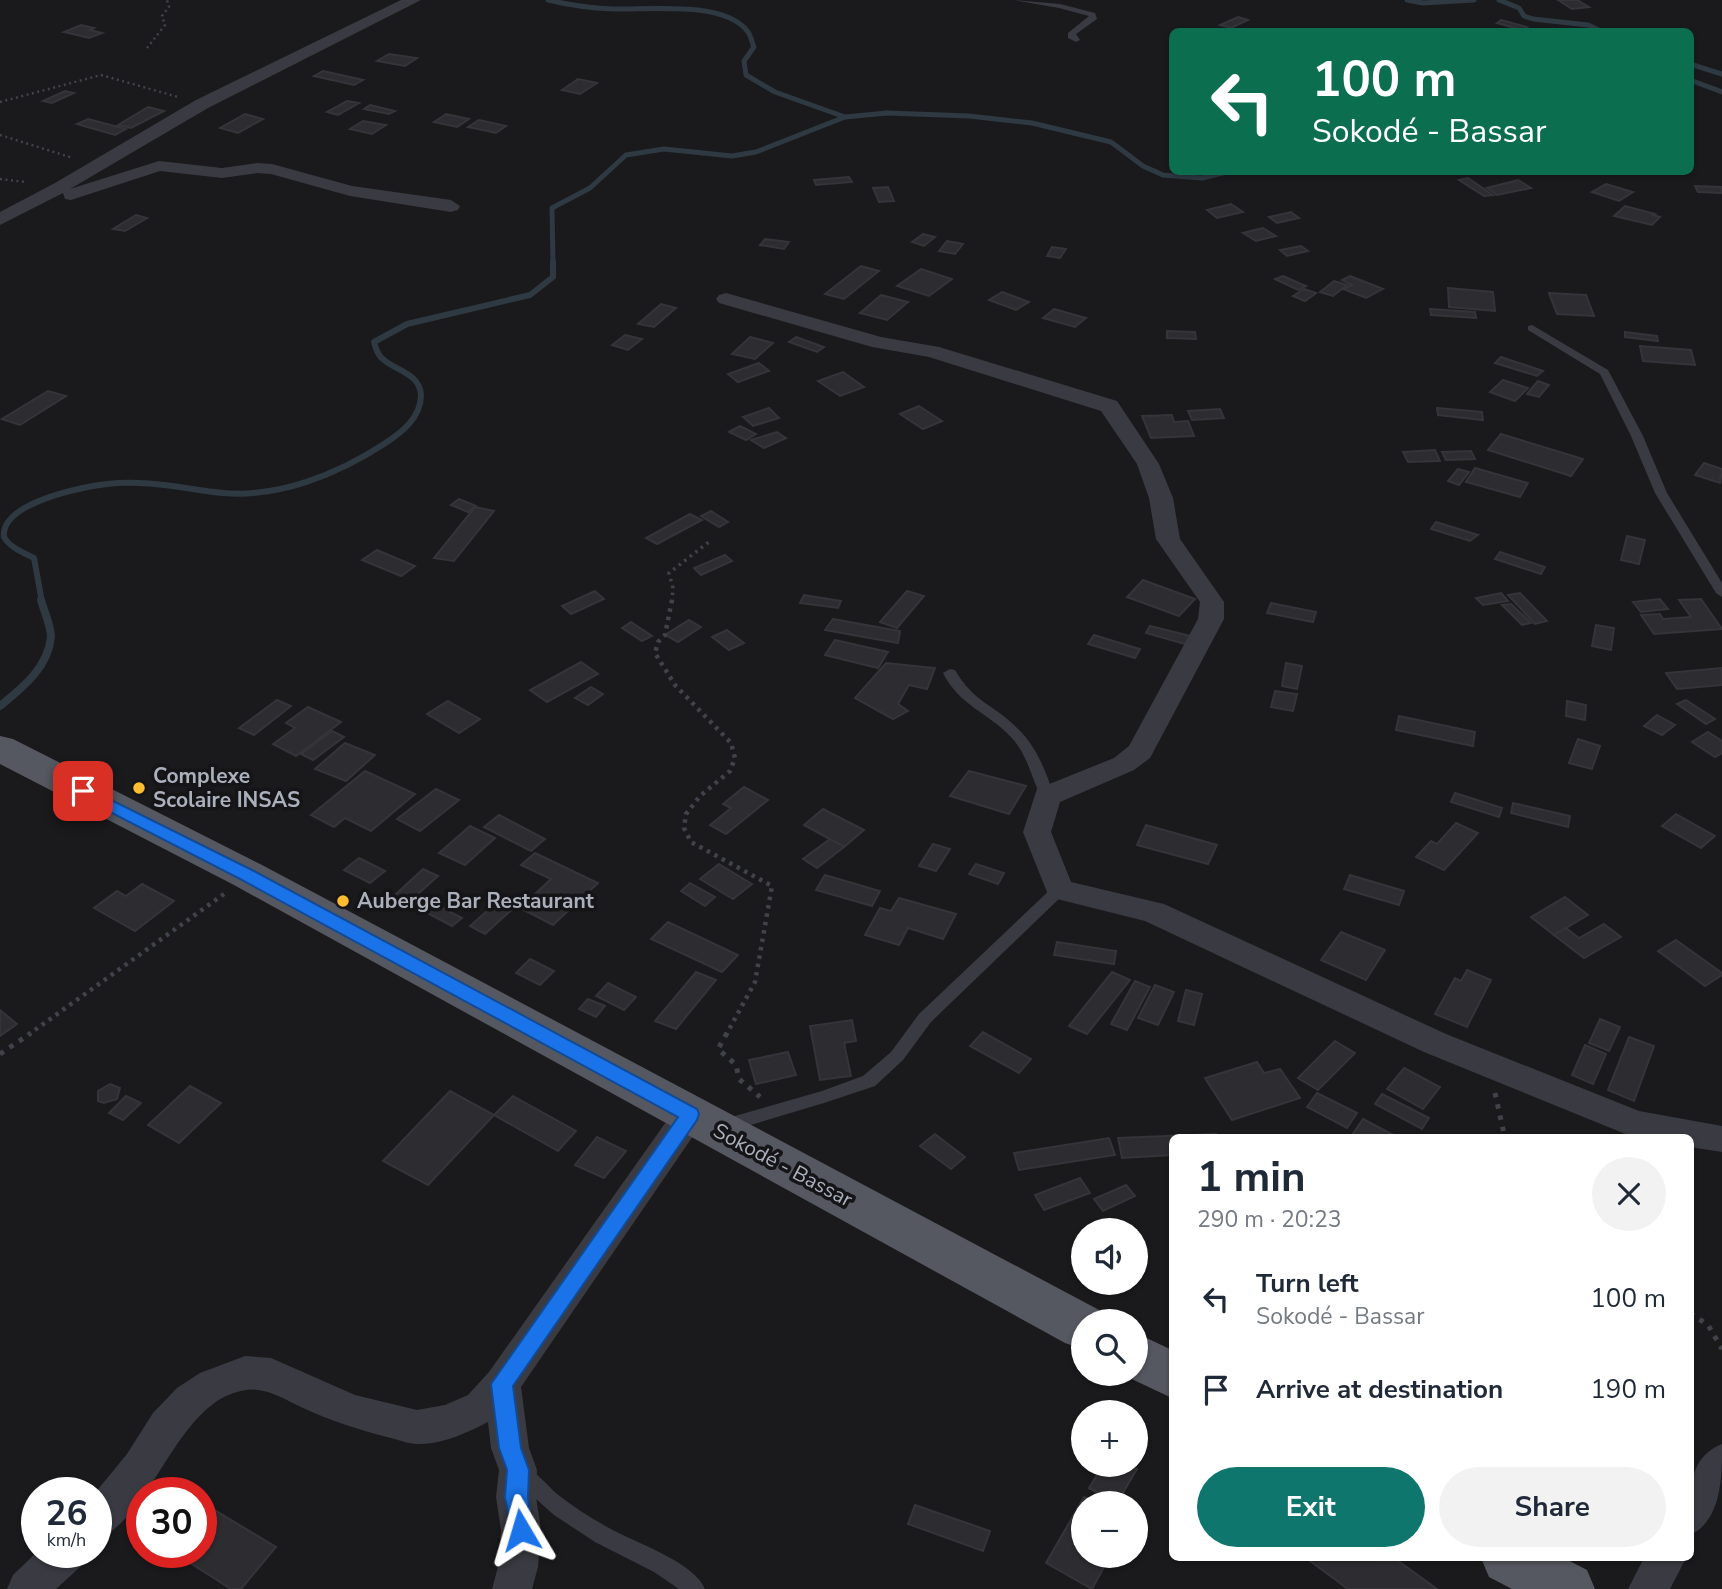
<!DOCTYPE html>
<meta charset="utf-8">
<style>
body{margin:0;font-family:"Nunito Sans",sans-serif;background:#f2f2f3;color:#1f2937;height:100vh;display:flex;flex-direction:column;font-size:26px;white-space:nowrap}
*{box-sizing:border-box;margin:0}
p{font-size:23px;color:#747a83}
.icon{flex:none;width:38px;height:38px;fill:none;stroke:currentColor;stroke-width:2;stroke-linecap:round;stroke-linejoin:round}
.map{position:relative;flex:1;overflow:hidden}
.sheet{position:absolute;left:1169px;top:1134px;width:525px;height:427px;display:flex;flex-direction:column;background:#fff;border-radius:10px;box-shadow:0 2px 5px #0004}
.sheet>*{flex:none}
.guide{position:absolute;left:1169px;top:28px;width:525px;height:147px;border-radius:10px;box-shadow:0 2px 5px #0004;background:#0b6e4f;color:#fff;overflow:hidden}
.controls{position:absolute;left:1071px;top:1218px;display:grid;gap:14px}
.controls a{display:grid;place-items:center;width:77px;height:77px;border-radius:50%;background:#fff;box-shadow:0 2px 5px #0004;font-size:35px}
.speed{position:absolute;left:21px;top:1477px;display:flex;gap:14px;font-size:35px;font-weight:700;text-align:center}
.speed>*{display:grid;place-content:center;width:91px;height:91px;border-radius:50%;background:#fff;box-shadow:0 2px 5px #0004;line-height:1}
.speed small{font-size:18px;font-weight:400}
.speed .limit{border:10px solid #d22;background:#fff;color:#111}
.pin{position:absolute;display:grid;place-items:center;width:60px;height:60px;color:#fff;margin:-30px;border-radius:14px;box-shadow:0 4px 10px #0006}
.me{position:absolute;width:77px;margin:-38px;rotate:353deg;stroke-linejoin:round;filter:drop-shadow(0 0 5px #0008)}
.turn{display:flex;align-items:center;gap:24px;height:147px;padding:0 28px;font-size:32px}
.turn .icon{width:91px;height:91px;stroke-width:2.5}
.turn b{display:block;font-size:49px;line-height:60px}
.round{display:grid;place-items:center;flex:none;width:74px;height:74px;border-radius:37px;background:#f2f2f3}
.headline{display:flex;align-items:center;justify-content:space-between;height:119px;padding:0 28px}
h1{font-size:42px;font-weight:700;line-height:52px}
.primary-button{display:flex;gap:14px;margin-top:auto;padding:14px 28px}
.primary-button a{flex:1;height:80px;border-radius:42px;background:#0f766e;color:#fff;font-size:28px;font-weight:700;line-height:80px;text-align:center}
.primary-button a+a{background:#f2f2f3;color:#1f2937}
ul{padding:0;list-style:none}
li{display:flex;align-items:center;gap:21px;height:91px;padding:0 28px}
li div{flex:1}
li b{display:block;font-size:26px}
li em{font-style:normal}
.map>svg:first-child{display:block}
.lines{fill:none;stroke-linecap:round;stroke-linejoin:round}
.stream-far2{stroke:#2e3942;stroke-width:5}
.stream-far1{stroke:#2e3942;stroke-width:6}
.stream{stroke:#2e3942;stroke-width:8}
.building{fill:#2d2d31;stroke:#343439;stroke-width:2}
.path-far3{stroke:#404349;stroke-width:2.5;stroke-dasharray:2 3.5;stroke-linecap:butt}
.path-far2{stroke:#404349;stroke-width:3.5;stroke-dasharray:2.5 4.5;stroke-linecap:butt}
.path-far1{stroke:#404349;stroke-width:4.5;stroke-dasharray:3.5 5;stroke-linecap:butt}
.path{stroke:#404349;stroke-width:5;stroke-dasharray:4.5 7;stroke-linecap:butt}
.lane{fill:#3a3b42;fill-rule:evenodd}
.street{fill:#3a3b42;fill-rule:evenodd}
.primary{fill:#565861;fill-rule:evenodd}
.route{fill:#1a73e8;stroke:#114b97;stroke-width:2}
.poi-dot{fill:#ffbc2f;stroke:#151518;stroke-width:2.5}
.labels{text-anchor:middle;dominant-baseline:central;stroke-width:7;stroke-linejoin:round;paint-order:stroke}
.poi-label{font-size:21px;font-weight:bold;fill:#abb0bd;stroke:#151518;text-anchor:start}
.street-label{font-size:21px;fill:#abb0bd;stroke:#151518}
</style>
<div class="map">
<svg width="1722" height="1589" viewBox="0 0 1722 1589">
<rect width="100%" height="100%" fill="#1a1a1d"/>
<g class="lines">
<g class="stream-far2">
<path d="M548,0C569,5 591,8 613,9C647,10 725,0 748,32C751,36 752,43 754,47L744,61L746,75L775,92L845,117"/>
<polyline points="1407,0 1423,3 1474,0"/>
<polyline points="1499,0 1519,8 1524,16 1533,19 1588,25 1603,32"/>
<polyline points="1690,64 1722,74"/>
<polyline points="1690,80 1722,92"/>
<polyline points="553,264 552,208 590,188 626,155 664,149 732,156 756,152 845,117 887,113 969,116 1032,123 1111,142 1143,166 1163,175 1202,178 1227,172"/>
</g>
<path class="stream-far1" d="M42,602L34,558C24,553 9,547 4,537C0,502 87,486 107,484C146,479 185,489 223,493C279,498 338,474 384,444C401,433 421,418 421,395C420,374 397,371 384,360C378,356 376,349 374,342L407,324L530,295L553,277V262"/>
<path class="stream" d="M0,706C22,688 48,668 51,637C51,626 44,611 41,600"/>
</g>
<g class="building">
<polygon points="1558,0 1577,0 1589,7 1572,9"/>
<polygon points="1238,17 1248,20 1231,28 1220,25"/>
<polygon points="1501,20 1527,27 1522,30 1497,23"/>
<polygon points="81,25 94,28 90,30 102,33 89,38 64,32"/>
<polygon points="389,54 417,58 405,66 377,61"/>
<polygon points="323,71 363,80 354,85 314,76"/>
<polygon points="578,79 597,83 580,94 562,90"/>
<polygon points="65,91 74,93 52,103 43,101"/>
<polygon points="347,101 359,103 338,115 327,112"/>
<polygon points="370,105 395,111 389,114 364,109"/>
<polygon points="148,107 164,111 131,128 118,125"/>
<polygon points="245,114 263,119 238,133 220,128"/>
<polygon points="446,114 469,119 457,127 434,122"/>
<polygon points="88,119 126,129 115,135 77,124"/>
<polygon points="479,120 506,126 496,133 468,127"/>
<polygon points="363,121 386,125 372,134 350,129"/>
<polygon points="849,177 852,182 816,185 814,180"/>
<polygon points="1468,178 1493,195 1484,196 1459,180"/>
<polygon points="1518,180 1531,188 1497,195 1487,188"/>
<polygon points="1606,184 1633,192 1619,201 1592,192"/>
<polygon points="1695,186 1722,187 1722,193 1698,192"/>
<polygon points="888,187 894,201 879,202 873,188"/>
<polygon points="1231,204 1243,212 1217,218 1207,210"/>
<polygon points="1625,206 1655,214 1653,215 1660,217 1652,225 1614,216"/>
<polygon points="1291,212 1299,218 1277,223 1269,217"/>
<polygon points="136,215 147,218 125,231 113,229"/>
<polygon points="1263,228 1276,236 1256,241 1243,233"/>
<polygon points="923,234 935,237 924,246 912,242"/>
<polygon points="765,239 789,242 784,249 760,245"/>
<polygon points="947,241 963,244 955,254 939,251"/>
<polygon points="1301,246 1308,251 1287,256 1280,250"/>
<polygon points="1052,247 1066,249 1060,258 1047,256"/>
<polygon points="861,266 879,271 844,299 825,294"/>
<polygon points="921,269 952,279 929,296 897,286"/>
<polygon points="1283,276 1306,286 1298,290 1275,279"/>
<polygon points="1350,276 1383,289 1366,298 1343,289 1352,285 1342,280"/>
<polygon points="1334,281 1347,285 1333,296 1320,292"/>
<polygon points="1448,288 1493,292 1495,311 1449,307"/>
<polygon points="1304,289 1316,293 1305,301 1293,296"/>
<polygon points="1002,292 1029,302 1016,310 989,300"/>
<polygon points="1549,293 1586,295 1594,316 1557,314"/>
<polygon points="881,295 908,302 887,320 860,313"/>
<polygon points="661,304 676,308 654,327 638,324"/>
<polygon points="1054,309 1086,318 1075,327 1043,318"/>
<polygon points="1430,309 1475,312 1476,318 1431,315"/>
<polygon points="1167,331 1195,332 1196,339 1167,338"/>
<polygon points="1625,332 1657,336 1658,341 1625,337"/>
<polygon points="625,335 642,339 628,350 612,345"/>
<polygon points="750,337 773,343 755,359 732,354"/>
<polygon points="796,337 824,347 817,352 789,342"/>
<polygon points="1640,346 1691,350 1695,365 1643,361"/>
<polygon points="1501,357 1543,371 1537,376 1495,363"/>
<polygon points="759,363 769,371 738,382 728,374"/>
<polygon points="843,372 864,387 840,396 818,381"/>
<polygon points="1503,380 1528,388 1515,401 1490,392"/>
<polygon points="1538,381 1549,385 1539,397 1527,394"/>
<polygon points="48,391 66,396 20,425 2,419"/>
<polygon points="919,406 942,421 923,429 900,414"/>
<polygon points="769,408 779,418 753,426 743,417"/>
<polygon points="1437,408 1482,412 1483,420 1438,415"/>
<polygon points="1220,409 1224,418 1192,420 1188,411"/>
<polygon points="1172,415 1174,422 1188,421 1194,436 1151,438 1142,416"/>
<polygon points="740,426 756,434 746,440 729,432"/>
<polygon points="777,432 786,438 764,448 751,440"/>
<polygon points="1501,434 1583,459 1571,476 1488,450"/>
<polygon points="1435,450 1440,461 1408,462 1403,452"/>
<polygon points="1471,451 1475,459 1446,460 1442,452"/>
<polygon points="1704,463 1722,469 1720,483 1695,475"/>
<polygon points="1475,468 1528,483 1520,497 1466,482"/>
<polygon points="1458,469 1469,472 1459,485 1448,481"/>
<polygon points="459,499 476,506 468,512 451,505"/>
<polygon points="475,507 494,511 454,561 434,558"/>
<polygon points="711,511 728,522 719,527 701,516"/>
<polygon points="690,514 702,520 657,544 646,538"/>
<polygon points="1436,522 1478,535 1470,541 1431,529"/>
<polygon points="1627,536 1645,540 1639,564 1621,560"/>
<polygon points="377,550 415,566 401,576 362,560"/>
<polygon points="1500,552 1545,567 1541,574 1495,559"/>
<polygon points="725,555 732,561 701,575 694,568"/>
<polygon points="1143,580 1195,599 1179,616 1127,597"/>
<polygon points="595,591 604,599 571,614 562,606"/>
<polygon points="907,591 924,596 897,628 880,622"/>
<polygon points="1501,593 1508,601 1483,605 1476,598"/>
<polygon points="1520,593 1547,621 1535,624 1508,595"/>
<polygon points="804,595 841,601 838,608 800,603"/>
<polygon points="1660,599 1668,609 1641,612 1633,602"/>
<polygon points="1701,599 1722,629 1654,634 1641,615 1660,614 1663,619 1691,617 1679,600"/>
<polygon points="1271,603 1316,612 1313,622 1267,613"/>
<polygon points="1511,604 1531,623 1522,625 1502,605"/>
<polygon points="833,619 900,631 898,643 825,630"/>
<polygon points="689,620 701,627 678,642 665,635"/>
<polygon points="631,622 652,636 642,641 622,628"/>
<polygon points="1596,625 1614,628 1611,650 1592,646"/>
<polygon points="1150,626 1190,636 1185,644 1146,633"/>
<polygon points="727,630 744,643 729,650 712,637"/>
<polygon points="1094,635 1140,649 1135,658 1088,644"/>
<polygon points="835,640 888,652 878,668 825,655"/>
<polygon points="581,662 598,674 547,702 530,690"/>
<polygon points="886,663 935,668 927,689 909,685 898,704 908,711 893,719 855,698"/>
<polygon points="1286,663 1302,666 1297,689 1282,686"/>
<polygon points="1722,668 1722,685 1677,689 1666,673"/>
<polygon points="591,687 603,694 588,705 575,698"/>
<polygon points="1275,691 1297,694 1293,711 1271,707"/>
<polygon points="277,700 291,706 254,735 239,728"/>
<polygon points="1686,700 1715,719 1706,724 1677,704"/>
<polygon points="448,701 480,719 459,733 427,714"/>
<polygon points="1567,701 1586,705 1585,720 1566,716"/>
<polygon points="308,707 341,722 296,756 273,744 295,728 286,723"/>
<polygon points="1657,715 1675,725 1662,735 1644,726"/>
<polygon points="1399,716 1475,732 1473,746 1396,730"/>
<polygon points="332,731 344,737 313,760 301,754"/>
<polygon points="1708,732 1722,741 1722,753 1715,757 1692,742"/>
<polygon points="1578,739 1600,746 1592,769 1569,763"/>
<polygon points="345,743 375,755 346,781 315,769"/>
<polygon points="365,771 415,794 371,831 345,818 334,827 311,815"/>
<polygon points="969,771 1026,786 1009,814 950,796"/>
<polygon points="744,787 768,800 726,834 710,825 731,808 723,804"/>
<polygon points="436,789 459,800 420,831 397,819"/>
<polygon points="1455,793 1502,808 1499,817 1451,802"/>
<polygon points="1513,803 1570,816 1568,827 1511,813"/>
<polygon points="823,809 864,830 844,847 804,825"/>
<polygon points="1676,814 1715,836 1701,848 1662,826"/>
<polygon points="499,815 545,839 531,851 484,827"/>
<polygon points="1456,823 1478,833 1444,870 1416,857 1431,841 1437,844"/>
<polygon points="1146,825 1217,845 1208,864 1137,845"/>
<polygon points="470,826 495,838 465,865 439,853"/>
<polygon points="830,839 844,847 817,868 803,859"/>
<polygon points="933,844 950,849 936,871 919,866"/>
<polygon points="535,853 598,883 553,925 520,908 551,879 521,865"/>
<polygon points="359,858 385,871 370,883 344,870"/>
<polygon points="719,864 752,884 733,899 700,879"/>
<polygon points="976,864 1004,873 998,884 969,874"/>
<polygon points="423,869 438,876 409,902 394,896"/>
<polygon points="825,875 880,891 872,906 816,890"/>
<polygon points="1350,875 1404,891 1399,905 1344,889"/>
<polygon points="690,883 715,897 705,906 681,891"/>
<polygon points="142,884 174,901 135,931 94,908 117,891 126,896"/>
<polygon points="504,896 519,903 485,934 470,926"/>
<polygon points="1565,897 1588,915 1554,935 1531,917"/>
<polygon points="899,898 956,914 943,939 908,928 899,945 865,935 880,908 891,911"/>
<polygon points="429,901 462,918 452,926 420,909"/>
<polygon points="668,922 738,955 722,972 651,939"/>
<polygon points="1604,924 1621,937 1584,958 1554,935 1566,928 1579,938"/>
<polygon points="1341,932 1385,950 1366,980 1321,960"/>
<polygon points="1676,940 1722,973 1722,975 1705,986 1658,951"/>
<polygon points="1057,942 1116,951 1114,964 1054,955"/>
<polygon points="530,959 554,971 540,985 516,973"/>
<polygon points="1467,970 1491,980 1467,1027 1435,1014 1455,978 1461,981"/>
<polygon points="696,972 716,980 676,1029 655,1021"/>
<polygon points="1112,972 1130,980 1087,1034 1069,1026"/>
<polygon points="1135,981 1150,987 1127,1030 1111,1024"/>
<polygon points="608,983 636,997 624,1010 596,996"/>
<polygon points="1155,985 1174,992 1158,1025 1138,1018"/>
<polygon points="1186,990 1202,994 1194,1025 1178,1021"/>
<polygon points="588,999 605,1006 596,1017 579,1009"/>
<polygon points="0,1010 17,1024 0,1036"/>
<polygon points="1600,1019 1620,1027 1609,1051 1589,1043"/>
<polygon points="852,1020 856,1041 844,1043 851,1076 820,1080 810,1026"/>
<polygon points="983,1032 1031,1059 1019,1073 970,1046"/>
<polygon points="1629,1037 1654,1046 1634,1101 1608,1090"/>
<polygon points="1335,1041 1355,1053 1318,1090 1298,1078"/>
<polygon points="1585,1045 1606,1054 1593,1084 1572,1075"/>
<polygon points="788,1052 796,1075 756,1084 749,1060"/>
<polygon points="1257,1062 1264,1073 1280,1069 1300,1098 1232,1120 1205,1078"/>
<polygon points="1404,1068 1440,1087 1423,1109 1387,1089"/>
<polygon points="110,1084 120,1088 117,1099 104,1103 98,1101 98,1091"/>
<polygon points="190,1086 221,1103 179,1143 148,1125"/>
<polygon points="450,1091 494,1115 428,1185 383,1161"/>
<polygon points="1317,1093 1357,1113 1347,1128 1307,1107"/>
<polygon points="1382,1094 1429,1118 1422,1129 1375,1104"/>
<polygon points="126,1096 141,1103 123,1120 109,1113"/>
<polygon points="513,1096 576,1131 558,1151 494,1115"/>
<polygon points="1363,1119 1399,1138 1350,1138"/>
<polygon points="935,1134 965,1157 951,1169 920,1146"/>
<polygon points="1216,1134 1217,1138 1172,1138 1172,1155 1122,1158 1118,1138"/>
<polygon points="597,1137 626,1151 604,1178 575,1165"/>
<polygon points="1109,1138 1115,1155 1019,1170 1014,1153"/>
<polygon points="1080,1178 1090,1193 1044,1210 1035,1195"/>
<polygon points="1126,1185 1135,1196 1103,1211 1094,1199"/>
<polygon points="1103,1465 1129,1465 1137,1469 1117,1503 1089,1488"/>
<polygon points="1084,1497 1096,1503 1083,1503 1083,1556 1110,1556 1092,1589 1046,1563"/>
<polygon points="915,1505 990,1531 983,1551 908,1524"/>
<polygon points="208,1506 276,1547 241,1589 231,1589 173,1552 201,1552 201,1514"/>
<polygon points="1136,1525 1146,1531 1136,1549"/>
<polygon points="1306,1558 1380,1558 1384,1561 1387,1558 1394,1558 1437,1589 1348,1589"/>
</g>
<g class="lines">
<g class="path-far3">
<polyline points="147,48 165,25 162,16 169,7 167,0"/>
<polyline points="0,102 101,75 178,97"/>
<polyline points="0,135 73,158"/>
<polyline points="0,179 26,182"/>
</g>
<polyline class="path-far2" points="672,602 673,588 669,573 710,541"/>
<g class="path-far1">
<polyline points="672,600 665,635 658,642 655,653 675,685 731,743 735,758 730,771 700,796 686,814 684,828 691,842 772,886 755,982 726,1035"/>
<polyline points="28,1035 224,894"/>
</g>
<g class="path">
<polyline points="727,1033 718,1049 736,1065 739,1079 760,1097"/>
<polyline points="0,1054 31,1033"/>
<polyline points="1495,1093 1505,1138"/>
<polyline points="1690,1313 1708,1325 1722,1349"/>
</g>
<g class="lane">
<polygon points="1013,0 1060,4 1095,13 1097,19 1076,34 1080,40 1076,42 1068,38 1068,33 1089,16 1059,8"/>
<polygon points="1532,325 1608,370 1643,436 1667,493 1722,583 1722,597 1716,593 1655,493 1631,436 1600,374 1528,330 1528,326"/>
<path d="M950,669L955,670C975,704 994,704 1018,729C1037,747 1046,772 1054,796L1052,799H1042C1031,778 1028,754 1010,736C987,712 960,706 943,673Z"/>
<polygon points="1059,885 1064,886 1066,890 1064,894 931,1022 903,1060 875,1086 824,1103 727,1132 721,1130 719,1125 721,1120 822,1091 863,1076 891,1052 919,1014 1054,886"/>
<path d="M524,1467C537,1472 547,1485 557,1494C574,1507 592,1519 611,1529C636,1543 694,1562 705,1589H679L654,1572L595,1542L554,1515L517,1482L514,1476L517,1470Z"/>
</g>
<g class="street">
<polygon points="401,0 421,0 208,108 70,189 159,161 222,168 257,163 272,164 352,186 451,200 460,206 458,210 451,212 350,196 271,174 257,173 222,178 160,171 71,200 65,199 63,193 0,225 0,212 55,183 196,100"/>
<polygon points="726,293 881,337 939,347 1117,401 1159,464 1173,498 1180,539 1224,602 1224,619 1150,758 1134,770 1060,802 1051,832 1071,882 1164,904 1446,1034 1639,1111 1722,1126 1722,1152 1690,1147 1690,1138 1636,1138 1623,1133 1424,1052 1145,921 1049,897 1023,832 1037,789 1114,758 1129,746 1198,619 1200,602 1156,539 1149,498 1137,464 1101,411 929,357 872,347 719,303 716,299 719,295"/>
<path d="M690,1101L702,1105L707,1114L702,1123L521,1387L529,1448L537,1470L536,1497L541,1530L538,1567L532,1589H492L498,1567L501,1530L496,1497L499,1470L491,1448L488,1422C466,1433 442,1445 417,1444C409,1444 399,1440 391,1438C359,1430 331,1421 301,1407C284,1399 265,1387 246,1390C177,1399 154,1517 96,1540L95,1493L127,1454L153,1413L177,1388L200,1373L245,1356L271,1358L355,1395L417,1410L445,1405L468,1395L489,1372L678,1105Z"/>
<path d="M1722,1444C1722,1477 1722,1520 1690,1535C1690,1501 1684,1459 1722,1444Z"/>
<polygon points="37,1552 87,1552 81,1566 56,1589 7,1589 13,1575"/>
<polygon points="1644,1558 1686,1558 1670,1589 1628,1589"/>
</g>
<g class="primary">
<polygon points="0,736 13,739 262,865 1101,1311 1105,1321 1083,1321 1083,1349 1065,1343 234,885 0,764"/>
<polygon points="1136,1333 1172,1350 1172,1398 1121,1374 1136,1374"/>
<polygon points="1481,1558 1564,1558 1587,1570 1595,1589 1512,1589 1489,1577"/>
</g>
</g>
<polygon class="route" points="83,786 254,871 697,1109 699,1114 697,1120 513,1386 521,1448 529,1470 528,1497 532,1530 529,1537 521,1541 513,1537 505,1497 507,1470 499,1448 491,1384 678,1117 242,880 77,795 75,791 77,787"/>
<g class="poi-dot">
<circle cx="139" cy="788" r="7"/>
<circle cx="343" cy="901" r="7"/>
</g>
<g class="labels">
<g class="poi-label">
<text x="153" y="776">Complexe<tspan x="153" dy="24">Scolaire INSAS</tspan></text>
<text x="357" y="901">Auberge Bar Restaurant</text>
</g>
<g class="street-label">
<text transform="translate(783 1165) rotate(28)">Sokodé - Bassar</text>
</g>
</g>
</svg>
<div class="controls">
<a><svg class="icon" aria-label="sound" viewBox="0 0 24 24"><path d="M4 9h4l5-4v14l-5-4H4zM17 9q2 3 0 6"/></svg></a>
<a><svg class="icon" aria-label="search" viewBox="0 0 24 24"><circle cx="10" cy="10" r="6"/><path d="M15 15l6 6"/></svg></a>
<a>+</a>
<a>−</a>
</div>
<div class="speed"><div>26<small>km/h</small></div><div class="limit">30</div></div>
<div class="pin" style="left:83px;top:791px;background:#d93025"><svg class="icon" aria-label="arrive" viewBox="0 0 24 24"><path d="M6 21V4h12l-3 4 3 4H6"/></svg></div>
<svg class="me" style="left:521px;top:1530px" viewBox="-20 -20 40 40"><path d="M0-17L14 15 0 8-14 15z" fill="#1a73e8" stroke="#fff" stroke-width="4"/></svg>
<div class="guide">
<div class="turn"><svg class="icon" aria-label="left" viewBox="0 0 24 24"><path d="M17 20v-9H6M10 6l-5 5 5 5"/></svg><div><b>100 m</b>Sokodé - Bassar</div></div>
</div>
<section class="sheet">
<div class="headline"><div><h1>1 min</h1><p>290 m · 20:23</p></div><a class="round"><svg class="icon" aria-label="close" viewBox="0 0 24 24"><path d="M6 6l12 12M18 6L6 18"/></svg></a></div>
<ul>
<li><svg class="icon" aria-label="left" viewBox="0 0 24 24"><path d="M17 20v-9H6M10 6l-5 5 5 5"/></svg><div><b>Turn left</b><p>Sokodé - Bassar</p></div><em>100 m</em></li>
<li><svg class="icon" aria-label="arrive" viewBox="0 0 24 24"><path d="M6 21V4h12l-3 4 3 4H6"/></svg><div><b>Arrive at destination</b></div><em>190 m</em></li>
</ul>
<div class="primary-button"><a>Exit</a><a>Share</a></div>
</section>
</div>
